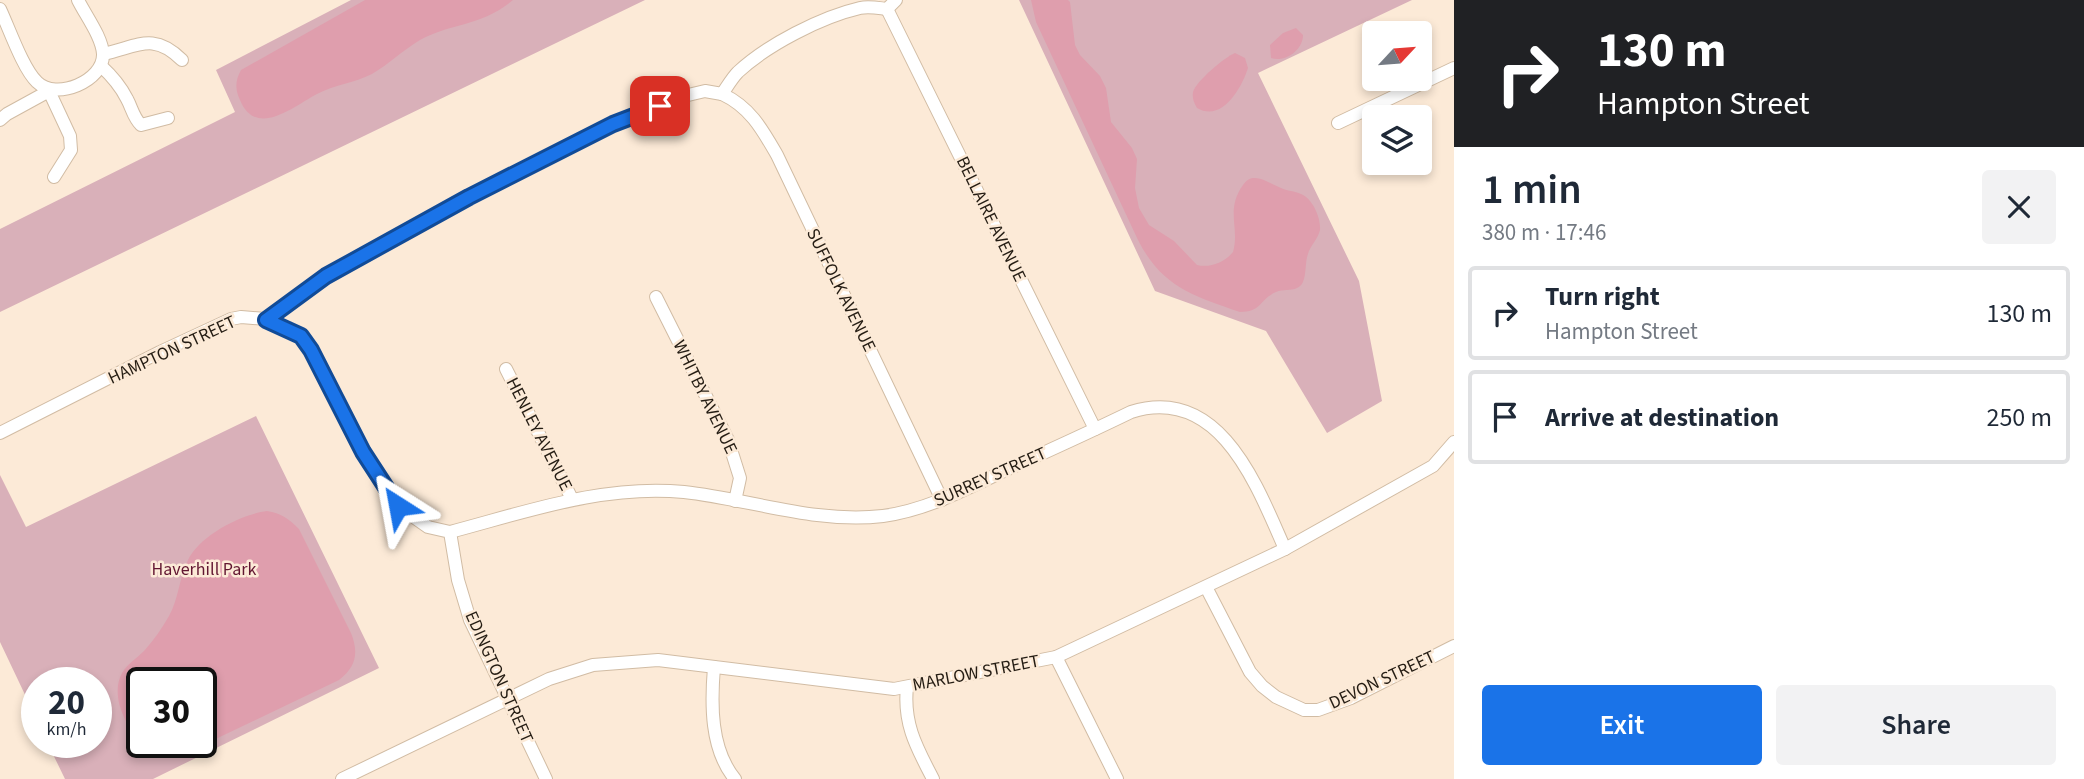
<!DOCTYPE html>
<meta charset="utf-8">
<style>
body{margin:0;font-family:"Source Sans 3",sans-serif;background:#f2f2f3;color:#1f2937;height:100vh;display:flex;flex-direction:column;font-size:26px;white-space:nowrap}
*{box-sizing:border-box;margin:0}
p{font-size:23px;color:#747a83}
.icon{flex:none;width:38px;height:38px;fill:none;stroke:currentColor;stroke-width:2;stroke-linecap:round;stroke-linejoin:round}
.map{position:relative;flex:1;overflow:hidden}
.sheet{display:flex;flex-direction:column;background:#fff;width:630px}
.sheet>*{flex:none}
.banner{background:#202124;color:#fff;overflow:hidden}
.needle{width:46px;rotate:64deg}
.buttons{position:absolute;left:1362px;top:21px;display:grid;gap:14px}
.buttons a{display:grid;place-items:center;width:70px;height:70px;border-radius:7px;background:#fff;box-shadow:0 4px 10px #0003;font-size:35px}
.speed{position:absolute;left:21px;top:667px;display:flex;gap:14px;font-size:35px;font-weight:700;text-align:center}
.speed>*{display:grid;place-content:center;width:91px;height:91px;border-radius:50%;background:#fff;box-shadow:0 4px 10px #0003;line-height:1}
.speed small{font-size:18px;font-weight:400}
.speed .limit{border:4px solid #111;border-radius:10px;background:#fff;color:#111}
.pin{position:absolute;display:grid;place-items:center;width:60px;height:60px;color:#fff;margin:-30px;border-radius:14px;box-shadow:0 4px 10px #0006}
.me{position:absolute;width:77px;margin:-38px;rotate:326deg;stroke-linejoin:round;filter:drop-shadow(0 0 5px #0008)}
.turn{display:flex;align-items:center;gap:24px;height:147px;padding:0 28px;font-size:32px}
.turn .icon{width:91px;height:91px;stroke-width:2.5}
.turn b{display:block;font-size:49px;line-height:60px}
.round{display:grid;place-items:center;flex:none;width:74px;height:74px;border-radius:7px;background:#f2f2f3}
.overview{display:flex;align-items:center;justify-content:space-between;height:119px;padding:0 28px}
h1{font-size:42px;font-weight:600;line-height:52px}
.action{display:flex;gap:14px;margin-top:auto;padding:14px 28px}
.action a{flex:1;height:80px;border-radius:7px;background:#1a73e8;color:#fff;font-size:28px;font-weight:600;line-height:80px;text-align:center}
.action a+a{background:#f2f2f3;color:#1f2937}
ul{padding:0;list-style:none}
li{display:flex;align-items:center;gap:21px;height:94px;margin:0 14px 10px;padding:0 14px;border:4px solid #e0e1e3;border-radius:7px}
li div{flex:1}
li b{display:block;font-size:26px}
li em{font-style:normal}
main{display:flex;flex:1;min-height:0}
.map>svg:first-child{display:block}
.green{fill:#d9b0b9;fill-rule:evenodd}
.forest{fill:#df9ead}
.lines{fill:none;stroke-linecap:round;stroke-linejoin:round}
.minor-casing{stroke:#d1bca4;stroke-width:14}
.minor{stroke:#fff;stroke-width:12}
.route-casing{stroke:#114b97;stroke-width:18}
.route{stroke:#1a73e8;stroke-width:12}
.labels{text-anchor:middle;dominant-baseline:central;stroke-width:5;stroke-linejoin:round;paint-order:stroke}
.street-label{font-size:18px;fill:#241c13;stroke:#fcead7}
.park-label{font-size:18px;fill:#621631;stroke:#fcead7}
</style>
<main>
<div class="map">
<svg width="1454" height="779" viewBox="0 0 1454 779">
<rect width="100%" height="100%" fill="#fcead7"/>
<g class="green">
<polygon points="351,0 645,0 0,312 0,229 235,112 216,70"/>
<polygon points="1019,0 1412,0 1258,73 1359,281 1382,401 1327,433 1266,331 1155,291"/>
<path d="M256,416L379,668L153,779H65L47,742H96V682H37V720L0,642V475L26,527ZM142,682H201V742H142Z"/>
</g>
<g class="forest">
<path d="M365,0H513C480,27 453,22 420,40C403,50 389,64 372,74C354,83 334,85 317,94C294,106 256,139 240,100C235,89 235,81 241,70Z"/>
<path d="M1031,0H1068L1070,2L1075,45L1080,55L1100,76L1106,88L1111,122L1132,148L1137,159L1135,188L1139,208L1149,225L1174,241L1197,265C1210,268 1224,263 1233,252C1240,228 1225,210 1243,185C1253,170 1268,183 1281,188C1287,191 1295,191 1301,194C1313,199 1321,218 1320,230C1318,239 1310,246 1308,254C1304,264 1308,284 1297,288C1291,291 1283,289 1276,292C1260,299 1262,312 1240,312C1193,296 1162,287 1138,240L1036,22Z"/>
<path d="M1296,28L1303,35C1303,50 1285,63 1271,58L1270,45L1283,33Z"/>
<path d="M1235,53L1245,58L1248,68C1242,87 1222,123 1197,108C1194,103 1192,98 1193,92C1196,81 1225,57 1235,53Z"/>
<path d="M267,511C281,513 289,519 299,529L351,633C359,653 356,667 339,680L203,745C178,756 165,759 143,742H201V682H142V741C125,727 110,695 122,673C127,664 137,658 144,651C154,640 162,628 169,616C179,598 179,578 188,560C199,536 241,514 267,511Z"/>
</g>
<g class="lines">
<defs>
<g id="minor">
<path d="M0,9C9,28 23,69 37,82C56,101 104,81 103,54C102,37 86,16 78,0"/>
<polyline points="887,9 1095,429"/>
<path d="M103,54C137,47 153,31 182,60"/>
<path d="M101,66C112,76 120,85 127,99C132,108 133,117 141,125L168,118"/>
<path d="M722,94C750,107 762,129 777,155L942,500"/>
<polyline points="0,120 7,114 49,91 70,136 71,150 54,177"/>
<polyline points="1338,123 1454,68"/>
<polyline points="656,297 728,440 740,478 735,501"/>
<polyline points="266,319 301,336 311,350 363,452 398,506 428,527 450,532 458,580 470,620 546,779"/>
<polyline points="506,369 572,499"/>
<path d="M0,433L160,352L231,319L241,317L266,319L326,277L469,197L613,124L684,96L705,91L722,94C727,87 732,78 738,72C767,45 821,17 860,8C869,6 878,8 887,9L896,0"/>
<path d="M450,532C526,512 604,484 684,492C749,499 816,524 883,516C927,510 966,489 1006,470C1048,451 1090,432 1131,412C1220,384 1257,486 1285,549"/>
<polyline points="1206,587 1250,672 1262,686 1276,697 1304,710 1318,710 1351,698 1454,646"/>
<polyline points="1056,657 1117,779"/>
<path d="M714,667C711,703 710,749 735,779"/>
<path d="M907,687C903,724 917,748 933,779"/>
<polyline points="342,779 549,679 593,665 658,660 894,689 1056,657 1285,549 1433,466 1454,442"/>
</g>
</defs>
<use href="#minor" class="minor-casing"/>
<use href="#minor" class="minor"/>
</g>
<g class="lines">
<defs>
<polyline id="route" points="398,506 363,452 311,350 301,336 266,320 326,276 469,197 613,124 660,106"/>
</defs>
<use href="#route" class="route-casing"/>
<use href="#route" class="route"/>
</g>
<g class="labels">
<g class="street-label">
<text transform="translate(991 219) rotate(64)">BELLAIRE AVENUE</text>
<text transform="translate(841 290) rotate(64)">SUFFOLK AVENUE</text>
<text transform="translate(172 350) rotate(-25)">HAMPTON STREET</text>
<text transform="translate(705 397) rotate(64)">WHITBY AVENUE</text>
<text transform="translate(539 434) rotate(63)">HENLEY AVENUE</text>
<text transform="translate(990 477) rotate(-24)">SURREY STREET</text>
<text transform="translate(976 673) rotate(-11)">MARLOW STREET</text>
<text transform="translate(499 677) rotate(66)">EDINGTON STREET</text>
<text transform="translate(1382 680) rotate(-25)">DEVON STREET</text>
</g>
<g class="park-label">
<text x="204" y="569">Haverhill Park</text>
</g>
</g>
</svg>
<div class="buttons">
<a><svg class="needle" viewBox="-14 -14 28 28"><path d="M0-13l5 13h-10z" fill="#e53935"/><path d="M0 13l5-13h-10z" fill="#747a83"/></svg></a>
<a><svg class="icon" aria-label="layers" viewBox="0 0 24 24"><path d="M12 4l9 5-9 5-9-5zM3 14l9 5 9-5"/></svg></a>
</div>
<div class="speed"><div>20<small>km/h</small></div><div class="limit">30</div></div>
<div class="pin" style="left:660px;top:106px;background:#d93025"><svg class="icon" aria-label="arrive" viewBox="0 0 24 24"><path d="M6 21V4h12l-3 4 3 4H6"/></svg></div>
<svg class="me" style="left:398px;top:506px" viewBox="-20 -20 40 40"><path d="M0-17L14 15 0 8-14 15z" fill="#1a73e8" stroke="#fff" stroke-width="4"/></svg>
</div>
<section class="sheet">
<div class="banner">
<div class="turn"><svg class="icon" aria-label="right" viewBox="0 0 24 24"><path d="M7 20v-9h11M14 6l5 5-5 5"/></svg><div><b>130 m</b>Hampton Street</div></div>
</div>
<div class="overview"><div><h1>1 min</h1><p>380 m · 17:46</p></div><a class="round"><svg class="icon" aria-label="close" viewBox="0 0 24 24"><path d="M6 6l12 12M18 6L6 18"/></svg></a></div>
<ul>
<li><svg class="icon" aria-label="right" viewBox="0 0 24 24"><path d="M7 20v-9h11M14 6l5 5-5 5"/></svg><div><b>Turn right</b><p>Hampton Street</p></div><em>130 m</em></li>
<li><svg class="icon" aria-label="arrive" viewBox="0 0 24 24"><path d="M6 21V4h12l-3 4 3 4H6"/></svg><div><b>Arrive at destination</b></div><em>250 m</em></li>
</ul>
<div class="action"><a>Exit</a><a>Share</a></div>
</section>
</main>
